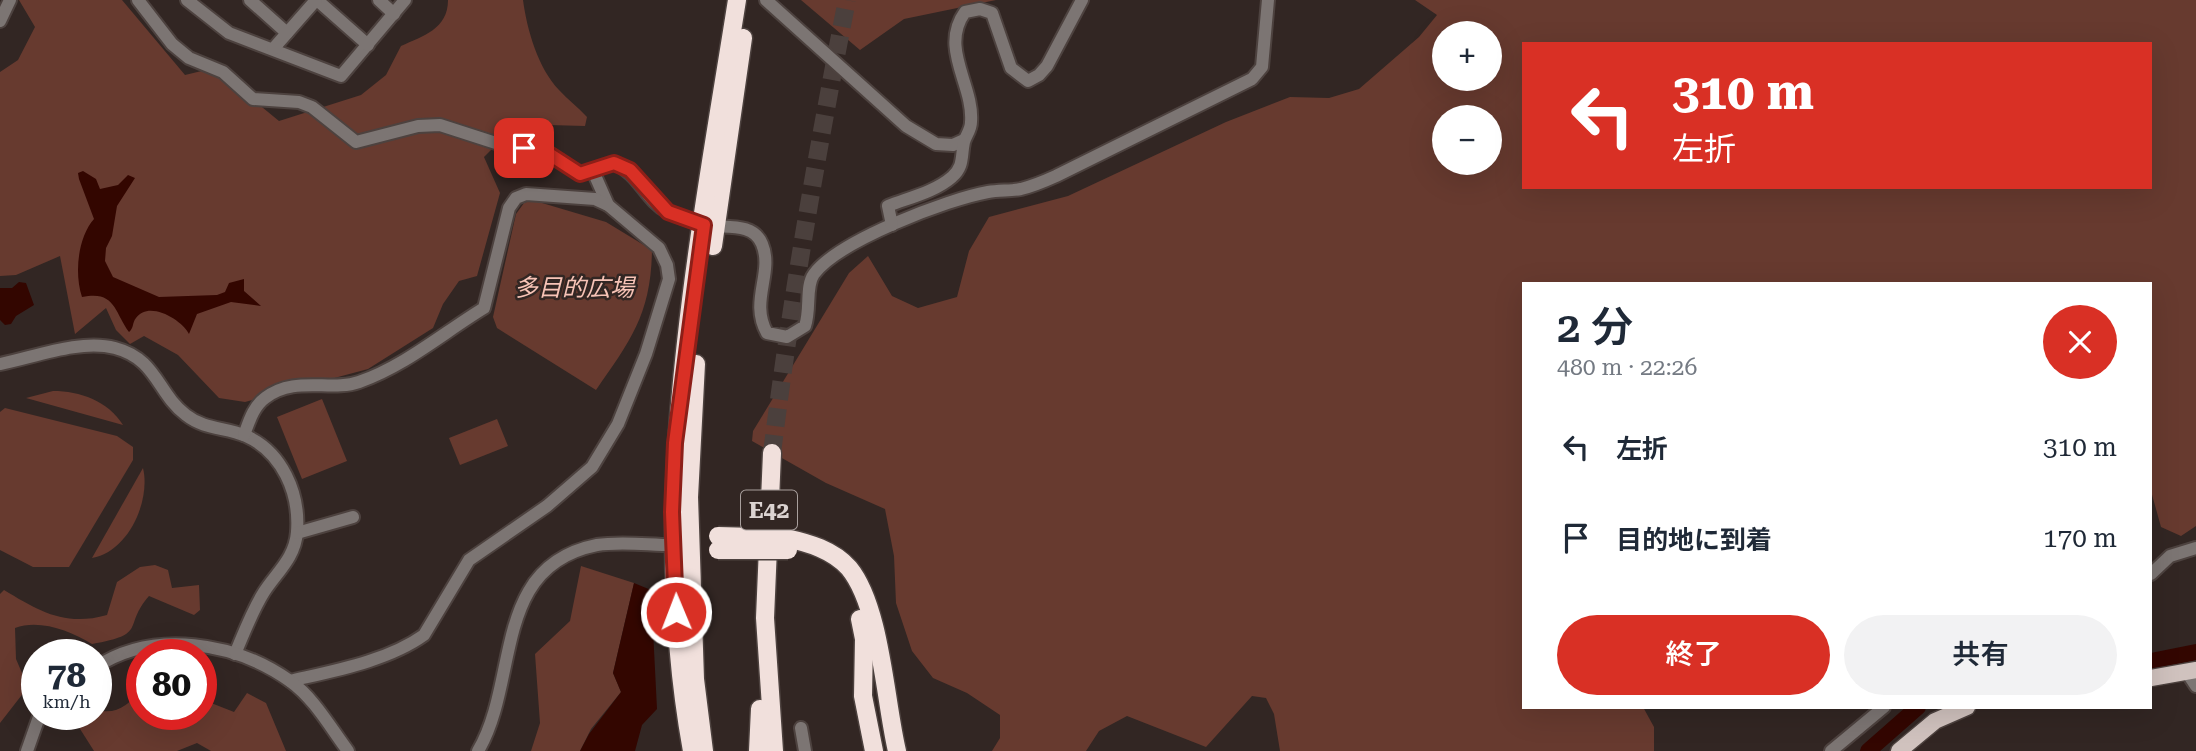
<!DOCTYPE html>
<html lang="ja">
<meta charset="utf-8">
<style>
body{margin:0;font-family:"Roboto Serif","Noto Sans JP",serif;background:#f2f2f3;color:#1f2937;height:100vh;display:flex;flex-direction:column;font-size:26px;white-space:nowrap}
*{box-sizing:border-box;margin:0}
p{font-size:23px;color:#747a83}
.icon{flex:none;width:38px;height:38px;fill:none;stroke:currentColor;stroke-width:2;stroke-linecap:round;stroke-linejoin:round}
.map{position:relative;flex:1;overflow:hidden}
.drawer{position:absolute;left:1522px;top:282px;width:630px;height:427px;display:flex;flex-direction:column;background:#fff;border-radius:0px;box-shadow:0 7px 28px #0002}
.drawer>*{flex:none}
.guide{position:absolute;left:1522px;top:42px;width:630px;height:147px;border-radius:0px;box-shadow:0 7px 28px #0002;background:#d93025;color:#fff;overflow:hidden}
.controls{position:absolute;left:1432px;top:21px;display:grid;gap:14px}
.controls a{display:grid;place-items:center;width:70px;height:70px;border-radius:50%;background:#fff;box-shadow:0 7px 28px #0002;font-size:35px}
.speed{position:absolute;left:21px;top:639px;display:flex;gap:14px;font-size:35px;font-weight:700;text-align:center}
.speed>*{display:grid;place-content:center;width:91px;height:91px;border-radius:50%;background:#fff;box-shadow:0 7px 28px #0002;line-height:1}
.speed small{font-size:18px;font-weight:400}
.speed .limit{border:10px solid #d22;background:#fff;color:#111}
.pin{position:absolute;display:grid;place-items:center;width:60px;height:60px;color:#fff;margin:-30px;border-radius:14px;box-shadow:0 4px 10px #0006}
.me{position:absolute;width:77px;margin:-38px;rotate:359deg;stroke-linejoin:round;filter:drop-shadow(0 0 5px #0008)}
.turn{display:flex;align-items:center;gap:24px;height:147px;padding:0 35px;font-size:32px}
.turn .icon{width:91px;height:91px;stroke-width:2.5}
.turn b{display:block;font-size:49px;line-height:60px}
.round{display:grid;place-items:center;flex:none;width:74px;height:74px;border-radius:37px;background:#f2f2f3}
.summary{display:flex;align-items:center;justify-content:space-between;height:119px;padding:0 35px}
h1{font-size:42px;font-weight:600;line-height:52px}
.primary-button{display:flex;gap:14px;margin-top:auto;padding:14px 35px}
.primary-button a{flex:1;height:80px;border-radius:42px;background:#d93025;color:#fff;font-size:28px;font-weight:600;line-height:80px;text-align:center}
.primary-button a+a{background:#f2f2f3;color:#1f2937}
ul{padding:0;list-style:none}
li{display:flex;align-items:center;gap:21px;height:91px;padding:0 35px}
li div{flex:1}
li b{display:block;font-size:26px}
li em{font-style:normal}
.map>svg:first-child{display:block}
.green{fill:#673a2f;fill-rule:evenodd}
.water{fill:#330600}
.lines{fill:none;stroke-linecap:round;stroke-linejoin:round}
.river{stroke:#330600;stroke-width:16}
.highway-tunnel{stroke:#4b403d;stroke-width:18;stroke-dasharray:18 9;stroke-linecap:butt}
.minor-casing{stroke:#4d423f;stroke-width:16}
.major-casing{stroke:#4d423f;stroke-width:19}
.highway-casing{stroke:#4d423f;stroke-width:21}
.minor{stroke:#7c7573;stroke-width:12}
.major{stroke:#d0c2be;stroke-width:16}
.highway{stroke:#f1e0dc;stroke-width:18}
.highway-bridge-casing{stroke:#4d423f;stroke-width:21;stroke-linecap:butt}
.highway-bridge{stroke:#f1e0dc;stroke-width:18}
.route-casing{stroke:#8d1f18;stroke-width:18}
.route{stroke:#d93025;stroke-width:12}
.labels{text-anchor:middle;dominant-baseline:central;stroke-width:5;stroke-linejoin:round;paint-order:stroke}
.shield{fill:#322623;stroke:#a89f9d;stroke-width:2}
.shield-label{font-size:23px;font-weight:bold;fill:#dbd3d1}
.park-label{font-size:24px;font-style:italic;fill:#f7c3b6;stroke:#322623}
</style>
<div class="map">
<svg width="2196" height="751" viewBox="0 0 2196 751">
<rect width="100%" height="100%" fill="#322623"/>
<g class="green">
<path d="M19,0H122L185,75L214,68L279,121L361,95L386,75L401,46C423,36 448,29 448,0H523C527,30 538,68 559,90C568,100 578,107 587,117L585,126L549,125L506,135L484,157L500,193L477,276L459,281L443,304L433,328L368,369L245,402L219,398L178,355L144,336L130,344L116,330L106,308L75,334L60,256L16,275L0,276V72L18,60L35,27Z"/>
<polygon points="801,0 996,0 904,19 860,50"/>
<path d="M1415,0H2196V526L2181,536L2161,527L2151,491V284H1524V707H1643L1654,727V751H1280L1274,714L1266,698L1252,696L1206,747L1127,716L1099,731L1086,751H992L1000,738V715L967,693L933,678L912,651L896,603L894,556L885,509L826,483L752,441L753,431L849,273L868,256L892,296L918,308L957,297L969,251L989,217L1068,196L1226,122L1290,97L1329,98L1359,89L1419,37L1437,15ZM1444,33H1489V79H1444ZM1524,44H2151V187H1524ZM1444,117H1489V163H1444Z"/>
<path d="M532,200L606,222L652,250C651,314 631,340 596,390L497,328L493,317L516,214L524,203Z"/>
<path d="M53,391C80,391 108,401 123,425L26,398Z"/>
<polygon points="322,399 347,461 302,479 277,417"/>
<polygon points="5,408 117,436 133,447 133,460 69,567 33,567 0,550 0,412"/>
<polygon points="497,419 508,446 460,465 449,438"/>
<path d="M143,468C151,501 128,552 92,558Z"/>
<path d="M155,565L168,570L172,588L199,585L200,610L194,615L149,596C122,627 149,634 92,644C70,631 40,619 15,628L16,659L28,687L0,723V594L4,590C39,611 65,627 107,615L117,582L140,567Z"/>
<polygon points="581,566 634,583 613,673 621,692 591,729 580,751 531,751 540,723 535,654 570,621"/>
<path d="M142,690V714H201V699L234,712L247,693L266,703L286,751H211L197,743L177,751H94L75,721L79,714H96V710C118,715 127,705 142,690Z"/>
</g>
<g class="water">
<path d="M83,171L96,179L100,189L118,185L128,175L135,178L117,206L112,236L106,248L105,261L113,277L159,297L217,295L225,292L229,283L244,279V291L261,306L231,302L197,314L189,334C182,320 149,300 136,318C132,323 134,328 129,332C114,311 115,290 82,297C74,273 78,237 94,219L79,179L78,173Z"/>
<polygon points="19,282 26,283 34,305 16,316 11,324 5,325 0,320 0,288 12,288"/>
<polygon points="634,583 651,590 657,709 642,725 635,751 580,751 589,734 621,692 613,673"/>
</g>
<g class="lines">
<g class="river">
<polyline points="2151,661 2196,652"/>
<polyline points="1868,751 1918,707"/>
</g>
<path class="highway-tunnel" d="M772,453C791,301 817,151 847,0"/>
<defs>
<g id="minor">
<path d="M138,0L172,44L189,58L223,72L253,99L299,102L312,107L356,142L418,126L440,125L502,145L546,152L580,174L614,163C640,174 645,200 668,212C678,217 694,222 704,225C723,229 753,221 762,244C774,273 749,301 767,333L787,337L805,326C811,309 805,286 814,274C838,241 948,199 988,192C999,190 1010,191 1021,189C1033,186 1045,181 1056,176L1252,79L1262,67L1268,0"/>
<polyline points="187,0 229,33 341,76 405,0"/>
<polyline points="250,0 287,33"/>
<polyline points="317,0 368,45"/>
<polyline points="379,0 394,14"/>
<polyline points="766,0 906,126 936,144 953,145 964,140"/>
<polyline points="0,21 10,0"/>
<polyline points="273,49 316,0"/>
<polyline points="593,171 608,205"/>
<path d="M892,225L888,206C908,198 935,192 952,177C964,167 961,156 964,142C966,135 971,130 971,122C974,85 939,48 965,12L980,9L992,13L1011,68L1028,81L1039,75L1047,66L1082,0"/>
<path d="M0,364C35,357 80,339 115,348C157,359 157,393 186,415C205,430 226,427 246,436C282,452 300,493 297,532C295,558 277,572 264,592C252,611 244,633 235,654"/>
<path d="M244,435C249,422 253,407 265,398C294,375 331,392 359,382C405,366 443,333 484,308L509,208L516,198L526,194L595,199L608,205L659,248L667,265L669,279L646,354L618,424L592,467L547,506L469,560L424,635C388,661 333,671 290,681"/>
<polyline points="297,533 353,517"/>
<polyline points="2151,574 2170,556 2196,548"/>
<path d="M96,667C154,629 235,642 290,681C314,698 330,727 348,751"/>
<polyline points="2186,671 2196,686"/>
<polyline points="801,728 805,751"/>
<polyline points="27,751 40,714"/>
<path d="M478,751C520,680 491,566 597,545C620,541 649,545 672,545"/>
<polyline points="1831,751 1884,707"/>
</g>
<g id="major">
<polyline points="2151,678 2196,670"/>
<polyline points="1899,751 1935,721 1967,707"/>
</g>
<g id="highway">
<polyline points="713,246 743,38"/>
<polyline points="696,364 689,497 695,679 704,751"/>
<polyline points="772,453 765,618 774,751"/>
<path d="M786,538C809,543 833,550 849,568C881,607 885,701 897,751"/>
<polyline points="860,619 864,639 863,696 874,751"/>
<path d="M692,751C646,501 698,247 737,0"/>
<polyline points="758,751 760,709"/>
</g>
</defs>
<use href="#minor" class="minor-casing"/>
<use href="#major" class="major-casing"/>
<use href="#highway" class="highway-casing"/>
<use href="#minor" class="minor"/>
<use href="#major" class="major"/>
<use href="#highway" class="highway"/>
<defs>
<g id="highway-bridge">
<polyline points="718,536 786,538"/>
<polyline points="718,550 788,550"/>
</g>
</defs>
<use href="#highway-bridge" class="highway-bridge-casing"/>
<use href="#highway-bridge" class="highway-bridge"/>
</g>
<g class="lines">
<defs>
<polyline id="route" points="524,148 546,152 580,174 614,163 630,170 668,212 704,225 675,443 672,512 676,612"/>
</defs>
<use href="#route" class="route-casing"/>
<use href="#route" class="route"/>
</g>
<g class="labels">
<rect class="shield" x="741" y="490.5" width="56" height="39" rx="5"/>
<g class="shield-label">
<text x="769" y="510">E42</text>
</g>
<g class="park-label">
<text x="574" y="288">多目的広場</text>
</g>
</g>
</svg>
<div class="controls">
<a>+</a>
<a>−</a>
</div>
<div class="speed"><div>78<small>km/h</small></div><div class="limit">80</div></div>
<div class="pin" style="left:524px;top:148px;background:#d93025"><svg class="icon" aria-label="arrive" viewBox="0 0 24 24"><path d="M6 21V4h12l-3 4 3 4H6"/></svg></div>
<svg class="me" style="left:676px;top:612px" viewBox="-20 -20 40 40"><circle r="17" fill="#d93025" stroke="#fff" stroke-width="3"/><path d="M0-11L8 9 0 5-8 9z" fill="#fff"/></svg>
<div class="guide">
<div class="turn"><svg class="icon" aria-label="left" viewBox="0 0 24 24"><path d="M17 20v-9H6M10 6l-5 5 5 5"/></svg><div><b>310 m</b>左折</div></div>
</div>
<section class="drawer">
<div class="summary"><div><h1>2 分</h1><p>480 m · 22:26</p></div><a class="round" style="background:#d93025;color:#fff"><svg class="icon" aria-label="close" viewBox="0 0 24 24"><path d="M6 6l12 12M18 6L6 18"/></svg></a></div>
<ul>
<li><svg class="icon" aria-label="left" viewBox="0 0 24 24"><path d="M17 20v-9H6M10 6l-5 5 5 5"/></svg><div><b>左折</b></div><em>310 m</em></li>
<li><svg class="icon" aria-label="arrive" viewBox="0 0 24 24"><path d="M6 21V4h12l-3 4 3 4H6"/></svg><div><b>目的地に到着</b></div><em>170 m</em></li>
</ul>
<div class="primary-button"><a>終了</a><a>共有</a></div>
</section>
</div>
